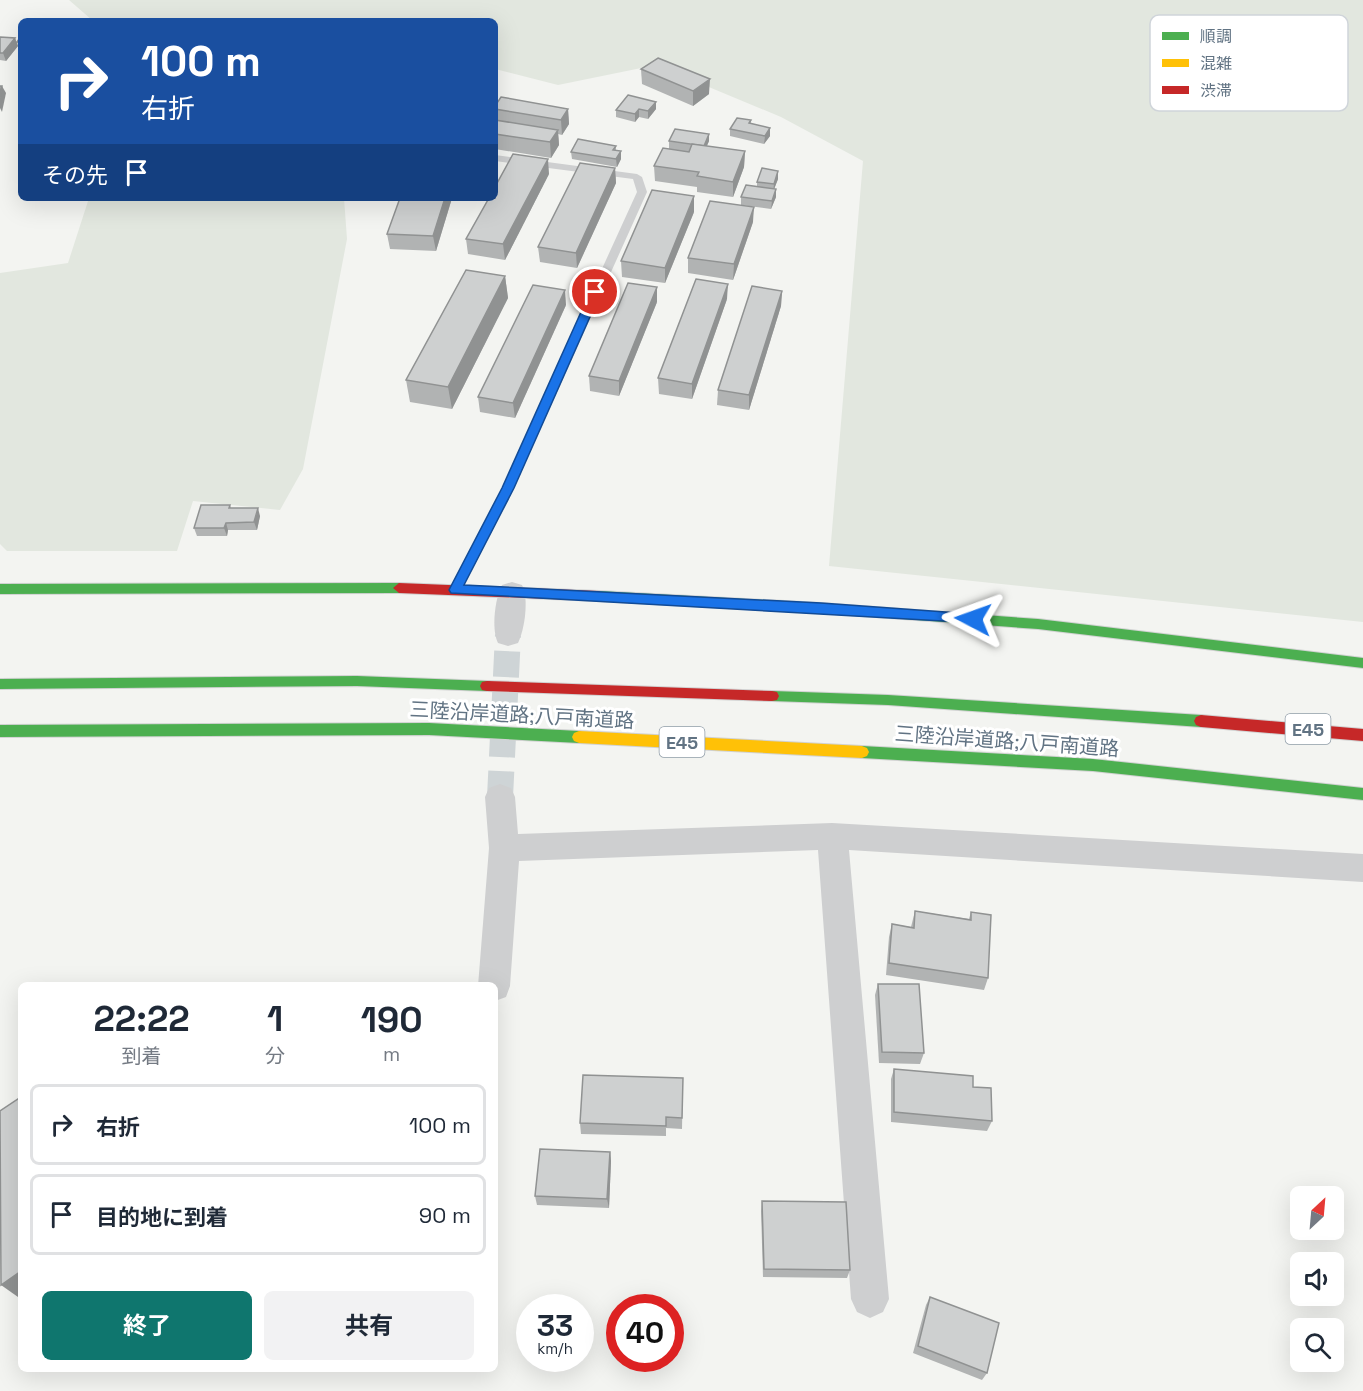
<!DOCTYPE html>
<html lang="ja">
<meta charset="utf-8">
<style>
body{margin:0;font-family:"Space Grotesk","Noto Sans JP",sans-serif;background:#f2f2f3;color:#1f2937;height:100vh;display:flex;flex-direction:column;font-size:22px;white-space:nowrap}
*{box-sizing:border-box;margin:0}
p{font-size:20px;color:#747a83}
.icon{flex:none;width:33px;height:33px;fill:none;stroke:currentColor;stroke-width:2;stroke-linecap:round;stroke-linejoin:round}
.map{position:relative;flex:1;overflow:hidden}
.details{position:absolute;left:18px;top:982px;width:480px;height:390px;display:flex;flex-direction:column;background:#fff;border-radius:9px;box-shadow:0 6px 24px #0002}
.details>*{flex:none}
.banner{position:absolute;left:18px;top:18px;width:480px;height:183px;border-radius:9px;box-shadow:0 6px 24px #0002;background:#1a4fa0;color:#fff;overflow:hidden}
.needle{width:39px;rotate:26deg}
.tools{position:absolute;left:1290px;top:1186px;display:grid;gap:12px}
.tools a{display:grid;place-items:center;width:54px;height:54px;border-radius:9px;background:#fff;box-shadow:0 6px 24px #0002;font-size:30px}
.speed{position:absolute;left:516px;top:1294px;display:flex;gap:12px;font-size:30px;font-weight:700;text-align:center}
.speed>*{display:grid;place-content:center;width:78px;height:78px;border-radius:50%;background:#fff;box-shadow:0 6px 24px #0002;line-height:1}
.speed small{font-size:15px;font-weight:400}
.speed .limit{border:9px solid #d22;background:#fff;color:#111}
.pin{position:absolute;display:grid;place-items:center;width:51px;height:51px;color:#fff;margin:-26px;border:3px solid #fff;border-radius:50%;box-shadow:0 2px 6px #0007}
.me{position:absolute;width:66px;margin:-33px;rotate:274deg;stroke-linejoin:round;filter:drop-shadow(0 0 4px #0008)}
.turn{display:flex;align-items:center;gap:21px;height:126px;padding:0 24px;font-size:27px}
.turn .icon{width:78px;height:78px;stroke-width:2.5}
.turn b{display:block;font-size:42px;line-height:51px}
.then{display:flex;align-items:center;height:57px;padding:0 24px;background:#0003;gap:12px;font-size:22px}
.eta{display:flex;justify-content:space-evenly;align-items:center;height:102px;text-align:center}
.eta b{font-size:36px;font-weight:700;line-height:42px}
.button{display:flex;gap:12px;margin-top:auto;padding:12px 24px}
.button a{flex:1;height:69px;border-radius:9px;background:#0f766e;color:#fff;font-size:24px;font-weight:700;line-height:69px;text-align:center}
.button a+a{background:#f2f2f3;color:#1f2937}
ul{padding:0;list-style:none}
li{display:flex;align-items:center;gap:18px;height:81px;margin:0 12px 9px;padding:0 12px;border:3px solid #e0e1e3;border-radius:9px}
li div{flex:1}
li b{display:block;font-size:22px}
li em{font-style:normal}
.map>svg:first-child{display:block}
.green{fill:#e2e7df}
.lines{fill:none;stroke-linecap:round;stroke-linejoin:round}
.street-tunnel{stroke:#ced4d6;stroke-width:26;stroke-dasharray:26 14;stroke-linecap:butt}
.fast-casing{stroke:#d1d2d2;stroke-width:2}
.slow-casing{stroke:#d1d2d2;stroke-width:2}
.jam-casing{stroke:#d1d2d2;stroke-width:2}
.lane{fill:#cecfd0;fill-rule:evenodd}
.street{fill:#cecfd0;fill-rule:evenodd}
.fast{fill:#4caf50;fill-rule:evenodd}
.slow{fill:#ffc107;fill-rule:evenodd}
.jam{fill:#c62828;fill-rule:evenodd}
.wall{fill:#b1b3b3}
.shaded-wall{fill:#909292}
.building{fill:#ced0d0;stroke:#909292;stroke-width:1.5}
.route{fill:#1a73e8;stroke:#114b97;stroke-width:1.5}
.labels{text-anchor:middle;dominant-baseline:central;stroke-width:6;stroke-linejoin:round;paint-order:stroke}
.shield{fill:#fff;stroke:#909da8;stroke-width:1.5}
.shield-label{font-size:18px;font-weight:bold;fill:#617383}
.street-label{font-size:20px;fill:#617383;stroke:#fff}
.key{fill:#fff;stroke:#d0d5da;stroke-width:1.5}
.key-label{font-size:16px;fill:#617383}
</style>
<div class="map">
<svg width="1363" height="1391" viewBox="0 0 1363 1391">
<rect width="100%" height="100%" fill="#f3f4f1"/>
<g class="green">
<polygon points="69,0 1363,0 1363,622 829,566 863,161 781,117 656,65 558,85 495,69 495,21 99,21 92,20"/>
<polygon points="89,198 344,198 347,239 303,469 280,510 193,501 177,551 7,551 0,544 0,273 68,263"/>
</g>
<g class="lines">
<polyline class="street-tunnel" points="500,797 508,635"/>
<defs>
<g id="fast">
<polygon points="399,583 405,588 399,593 0,594 0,584"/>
<polygon points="599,591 821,603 1038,619 1363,658 1363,668 1038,629 821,613 599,601 593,596"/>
<polygon points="357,676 487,681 492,682 494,686 492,690 487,691 357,686 0,689 0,679"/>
<polygon points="772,691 888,695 1201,715 1206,717 1208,721 1206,725 1201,727 888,705 772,701 767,700 765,696 767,692"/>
<polygon points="429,723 579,731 584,733 586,737 584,741 579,743 429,735 0,737 0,725"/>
<polygon points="862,746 1093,759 1363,788 1363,800 1093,771 862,758 857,756 855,752 857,748"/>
</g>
<polygon id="slow" points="579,731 862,746 867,748 869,752 867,756 862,758 579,743 574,741 572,737 574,733"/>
<g id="jam">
<polygon points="399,583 599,591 605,596 599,601 399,593 393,588"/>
<polygon points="487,681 772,691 777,692 779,696 777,700 772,701 487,691 482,690 480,686 482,682"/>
<polygon points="1201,715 1363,729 1363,741 1201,727 1196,725 1194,721 1196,717"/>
</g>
</defs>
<use href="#fast" class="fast-casing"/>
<use href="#slow" class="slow-casing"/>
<use href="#jam" class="jam-casing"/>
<polygon class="lane" points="495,155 637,174 642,177 647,192 514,488 460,593 455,595 449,590 502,488 637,192 633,179 495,161"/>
<g class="street">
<path d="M512,582L522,585C529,598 525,629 518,643L508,646L498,643C491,629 495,598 502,585Z"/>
<polygon points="500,784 511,788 515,797 518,834 832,823 1363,854 1363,882 849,850 889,1299 883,1312 870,1318 857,1312 851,1299 818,850 519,861 510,986 506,997 495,1001 495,986 478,986 489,848 485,797 489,788"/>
</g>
<use href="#fast" class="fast"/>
<use href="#slow" class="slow"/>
<use href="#jam" class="jam"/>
</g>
<g class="wall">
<polygon points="21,36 21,53 17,42"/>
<polygon points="0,37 15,38 18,46 6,61 0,60"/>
<polygon points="641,69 709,94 693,106 642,84"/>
<polygon points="495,106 568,109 569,124 562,135 558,134 559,145 551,158 495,149"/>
<polygon points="656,109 648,119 639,117 635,122 616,117 616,110"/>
<polygon points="751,120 751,124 770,128 770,136 764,144 730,136 730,129"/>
<polygon points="709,134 709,141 707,146 745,151 744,167 733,197 697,192 697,187 655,181 654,166 669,149 669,141"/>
<polygon points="616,146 616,151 621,159 617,167 572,159 571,152"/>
<polygon points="615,168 616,183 577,268 540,262 538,247"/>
<polygon points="778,171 778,179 774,189 776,197 771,209 741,205 741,197 757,186 757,182"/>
<polygon points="549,174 505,260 468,254 466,239"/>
<polygon points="452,198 436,251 390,249 387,234"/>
<polygon points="694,212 665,283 622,277 621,261"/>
<polygon points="753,222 733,280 688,273 688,258"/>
<polygon points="505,276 508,298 452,409 410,402 406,380"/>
<polygon points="782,291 781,306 749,410 717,405 718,390"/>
<polygon points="727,299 692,399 659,394 658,378"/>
<polygon points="657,302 619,396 590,391 589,376"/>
<polygon points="566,305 515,418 480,412 478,397"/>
<polygon points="230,505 231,508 260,516 257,530 228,530 227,536 197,536 194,528"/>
<polygon points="915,911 969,919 971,912 988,978 984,990 886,975 889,937 892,924 911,927"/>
<polygon points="878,984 924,1053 920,1064 879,1063 875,995"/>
<polygon points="894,1069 973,1087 992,1121 987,1131 891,1122 891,1079"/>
<polygon points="683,1078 682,1129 666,1128 666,1136 581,1134 580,1123"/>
<polygon points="610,1152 611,1161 609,1208 537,1205 535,1196"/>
<polygon points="762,1201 850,1270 847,1278 763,1277 761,1211"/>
<polygon points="930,1297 987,1373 982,1380 913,1353 926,1305"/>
</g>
<g class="shaded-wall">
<polygon points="15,38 18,46 6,61 3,53"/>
<polygon points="710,79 709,94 693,106 693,91"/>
<polygon points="2,86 6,93 2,112 0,108 0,98"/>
<polygon points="656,102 656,109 648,119 648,111"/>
<polygon points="568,109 569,124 562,135 561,120"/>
<polygon points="639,109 639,117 635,122 635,114"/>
<polygon points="770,128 770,136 764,144 765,136"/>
<polygon points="558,130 559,145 551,158 550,142"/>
<polygon points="709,134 709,141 703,154 703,146"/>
<polygon points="621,151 621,159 617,167 616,159"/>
<polygon points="745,151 744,167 733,197 733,182"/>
<polygon points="548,159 549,174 505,260 503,244"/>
<polygon points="615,168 616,183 577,268 576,253"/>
<polygon points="778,171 778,179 773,192 774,184"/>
<polygon points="776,189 776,197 771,209 772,201"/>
<polygon points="694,196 694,212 665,283 665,268"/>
<polygon points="445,198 452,198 436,251 433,236"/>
<polygon points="754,207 753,222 733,280 734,264"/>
<polygon points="505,276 508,298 452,409 448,387"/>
<polygon points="728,284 727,299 692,399 692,384"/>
<polygon points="657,287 657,302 619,396 619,381"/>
<polygon points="565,290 566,305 515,418 513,403"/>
<polygon points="782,291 781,306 749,410 749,395"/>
<polygon points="258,508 260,516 257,530 254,522"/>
<polygon points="226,523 228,530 227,536 224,528"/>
<polygon points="610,1152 611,1161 609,1208 607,1199"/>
<polygon points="21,1271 21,1295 18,1297 1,1285"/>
</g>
<g class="building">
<polygon points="21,36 21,42 17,42"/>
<polygon points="0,37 15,38 3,53 0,53"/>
<polygon points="658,58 710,79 693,91 641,69"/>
<polygon points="0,86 2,86 0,98"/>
<polygon points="628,95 656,102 648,111 639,109 635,114 616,110"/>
<polygon points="501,97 568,109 561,120 495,109 495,106"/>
<polygon points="737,118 751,120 749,123 770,128 765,136 730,129"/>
<polygon points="495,120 558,130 550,142 495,134"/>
<polygon points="675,129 709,134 704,146 669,141"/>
<polygon points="578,139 616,146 613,150 621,151 616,159 571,152"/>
<polygon points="692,144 745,151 733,182 697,176 699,172 654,166 663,148 689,152"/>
<polygon points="513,154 548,159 503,244 466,239 489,198 495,198 495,187"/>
<polygon points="580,163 615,168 576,253 538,247"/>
<polygon points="762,168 778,171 774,184 757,182"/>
<polygon points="746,185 776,189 772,201 741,197"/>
<polygon points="652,190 694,196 665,268 621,261"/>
<polygon points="400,198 445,198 433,236 387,234"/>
<polygon points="710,201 754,207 734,264 688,258"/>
<polygon points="466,270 505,276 448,387 406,380"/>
<polygon points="696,279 728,284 692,384 658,378"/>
<polygon points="628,283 657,287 619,381 589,376"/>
<polygon points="533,285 565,290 513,403 478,397"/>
<polygon points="752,286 782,291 749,395 718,390"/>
<polygon points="201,505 230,505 229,508 258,508 254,522 226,523 224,528 194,528"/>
<polygon points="915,911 971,920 971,912 991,915 988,978 889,963 892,924 914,928"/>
<polygon points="878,984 919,984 924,1053 882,1052"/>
<polygon points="894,1069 973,1076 973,1087 991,1088 992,1121 894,1112"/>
<polygon points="583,1075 683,1078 682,1118 666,1117 666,1126 580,1123"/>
<polygon points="21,1097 21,1271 1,1285 0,1111"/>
<polygon points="540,1149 610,1152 607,1199 535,1196"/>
<polygon points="762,1201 846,1202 850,1270 764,1269"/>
<polygon points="930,1297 999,1323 987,1373 918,1346"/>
</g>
<polygon class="route" points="595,289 601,292 514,488 464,585 821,603 973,614 978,616 979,619 978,623 451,593 449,590 502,488 590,292"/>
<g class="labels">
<g class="shield">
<rect x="1285.5" y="714" width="45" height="30" rx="4.5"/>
<rect x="659.5" y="727" width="45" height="30" rx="4.5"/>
</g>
<g class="shield-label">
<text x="1308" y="729">E45</text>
<text x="682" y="742">E45</text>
</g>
<g class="street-label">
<text transform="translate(522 715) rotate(3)">三陸沿岸道路;八戸南道路</text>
<text transform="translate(1007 741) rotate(4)">三陸沿岸道路;八戸南道路</text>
</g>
</g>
<rect x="1150" y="15" width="198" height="96" rx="9" class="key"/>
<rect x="1162" y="32" width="27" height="8" fill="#4caf50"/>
<rect x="1162" y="59" width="27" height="8" fill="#ffc107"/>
<rect x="1162" y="86" width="27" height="8" fill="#c62828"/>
<g class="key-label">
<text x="1200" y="42">順調</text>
<text x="1200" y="69">混雑</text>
<text x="1200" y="96">渋滞</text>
</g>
</svg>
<div class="tools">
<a><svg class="needle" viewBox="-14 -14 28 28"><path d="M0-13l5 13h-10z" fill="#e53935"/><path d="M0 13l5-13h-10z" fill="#747a83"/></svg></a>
<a><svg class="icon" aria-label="sound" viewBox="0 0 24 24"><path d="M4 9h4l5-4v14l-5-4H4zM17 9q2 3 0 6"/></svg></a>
<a><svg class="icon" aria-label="search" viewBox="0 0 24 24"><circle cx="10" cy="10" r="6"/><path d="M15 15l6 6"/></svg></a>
</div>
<div class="speed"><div>33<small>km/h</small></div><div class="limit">40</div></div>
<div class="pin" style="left:595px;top:292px;background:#d93025"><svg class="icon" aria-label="arrive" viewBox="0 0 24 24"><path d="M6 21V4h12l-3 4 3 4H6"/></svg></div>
<svg class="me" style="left:973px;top:619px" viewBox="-20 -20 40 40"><path d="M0-17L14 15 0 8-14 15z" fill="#1a73e8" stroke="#fff" stroke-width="4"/></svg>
<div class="banner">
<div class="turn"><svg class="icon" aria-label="right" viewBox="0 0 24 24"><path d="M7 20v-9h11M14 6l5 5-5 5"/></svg><div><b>100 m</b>右折</div></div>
<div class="then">その先<svg class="icon" aria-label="arrive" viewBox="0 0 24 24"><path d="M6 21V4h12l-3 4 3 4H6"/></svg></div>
</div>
<section class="details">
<div class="eta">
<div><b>22:22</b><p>到着</p></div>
<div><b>1</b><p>分</p></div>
<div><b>190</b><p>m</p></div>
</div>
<ul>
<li><svg class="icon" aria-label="right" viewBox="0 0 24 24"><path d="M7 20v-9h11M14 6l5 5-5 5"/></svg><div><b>右折</b></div><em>100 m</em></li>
<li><svg class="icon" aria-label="arrive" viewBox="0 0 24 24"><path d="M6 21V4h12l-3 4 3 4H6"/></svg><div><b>目的地に到着</b></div><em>90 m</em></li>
</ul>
<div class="button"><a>終了</a><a>共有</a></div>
</section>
</div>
